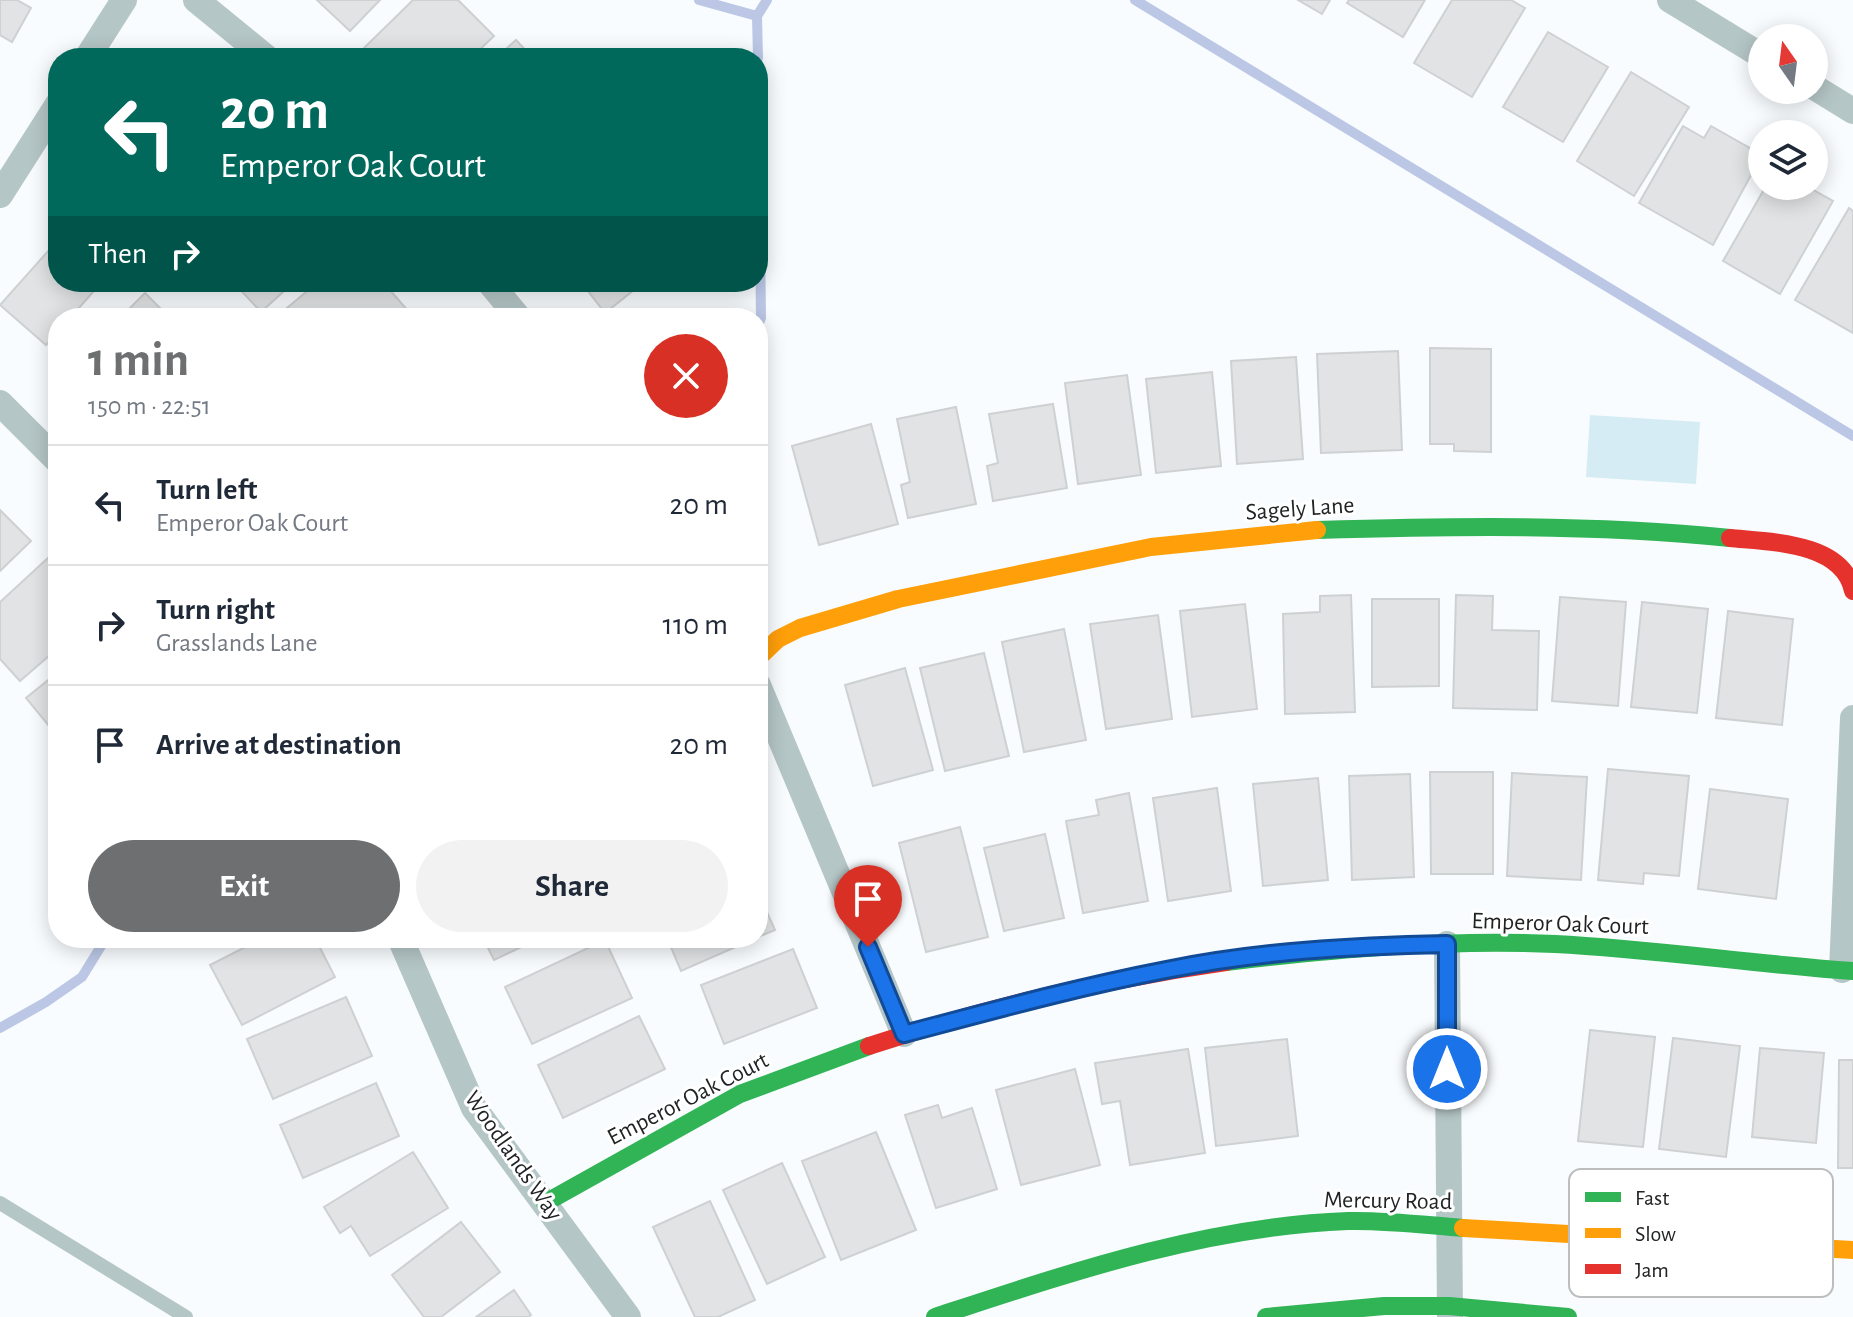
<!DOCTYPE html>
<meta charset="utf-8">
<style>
body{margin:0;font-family:"Alegreya Sans",sans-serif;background:#f2f2f3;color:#1f2937;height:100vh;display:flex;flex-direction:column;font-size:30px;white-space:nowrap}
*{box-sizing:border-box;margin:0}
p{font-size:26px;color:#747a83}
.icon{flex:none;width:44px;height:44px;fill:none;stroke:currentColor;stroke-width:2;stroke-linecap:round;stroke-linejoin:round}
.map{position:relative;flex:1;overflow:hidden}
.drawer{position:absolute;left:48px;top:308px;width:720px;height:640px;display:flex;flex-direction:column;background:#fff;border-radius:32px;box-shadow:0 4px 20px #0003}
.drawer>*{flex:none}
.guide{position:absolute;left:48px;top:48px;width:720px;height:244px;border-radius:32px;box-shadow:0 4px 20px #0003;background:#00695c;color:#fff;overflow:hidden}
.needle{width:52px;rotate:346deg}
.tools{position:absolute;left:1748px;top:24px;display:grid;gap:16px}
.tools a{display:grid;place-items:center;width:80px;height:80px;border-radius:50%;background:#fff;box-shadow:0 4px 20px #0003;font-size:40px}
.pin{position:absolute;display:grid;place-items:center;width:68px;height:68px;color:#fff;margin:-82px -34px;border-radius:50% 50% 50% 0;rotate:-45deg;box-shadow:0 0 8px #0007}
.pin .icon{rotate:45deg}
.me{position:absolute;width:88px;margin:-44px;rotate:0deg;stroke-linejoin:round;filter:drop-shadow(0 0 6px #0008)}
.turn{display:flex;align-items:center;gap:28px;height:168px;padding:0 40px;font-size:36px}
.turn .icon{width:104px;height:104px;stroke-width:2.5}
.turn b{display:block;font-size:56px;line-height:68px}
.then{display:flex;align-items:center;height:76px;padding:0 40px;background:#0003;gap:16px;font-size:30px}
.round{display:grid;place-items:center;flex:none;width:84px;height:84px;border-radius:42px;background:#f2f2f3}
.summary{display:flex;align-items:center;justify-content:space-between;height:136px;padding:0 40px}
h1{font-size:48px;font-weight:700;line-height:60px;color:#6d6f70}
.button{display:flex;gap:16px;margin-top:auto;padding:16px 40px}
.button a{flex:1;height:92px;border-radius:48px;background:#6d6f70;color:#fff;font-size:32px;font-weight:700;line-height:92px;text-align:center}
.button a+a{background:#f2f2f3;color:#1f2937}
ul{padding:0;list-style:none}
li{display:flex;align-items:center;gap:24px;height:120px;padding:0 40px;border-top:2px solid #e0e1e3}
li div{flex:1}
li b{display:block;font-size:30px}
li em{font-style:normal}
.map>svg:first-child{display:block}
.green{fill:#d5ecf5}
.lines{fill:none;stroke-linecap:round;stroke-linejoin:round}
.stream{stroke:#bbc7e5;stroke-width:10}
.building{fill:#e1e3e4;stroke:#ced1d2;stroke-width:2}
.lane{stroke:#b5c6c7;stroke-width:14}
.street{stroke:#b5c6c7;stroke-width:26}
.fast{stroke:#30b455;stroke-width:18}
.slow{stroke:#ff9f0a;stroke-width:18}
.jam{stroke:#e5322d;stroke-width:18}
.route-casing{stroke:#114b97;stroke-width:20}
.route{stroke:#1a73e8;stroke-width:14}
.labels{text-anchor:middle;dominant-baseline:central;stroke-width:6;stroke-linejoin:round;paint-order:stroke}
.street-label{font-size:24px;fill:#212324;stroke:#fff}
.key{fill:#fff;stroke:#bcbdbd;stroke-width:2}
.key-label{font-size:22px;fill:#212324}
</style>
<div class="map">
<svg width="1853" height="1317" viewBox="0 0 1853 1317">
<rect width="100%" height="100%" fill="#f9fcfe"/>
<polygon class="green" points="1590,415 1700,422 1696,484 1586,477"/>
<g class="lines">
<g class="stream">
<polyline points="699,0 757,16"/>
<polyline points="1135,0 1853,436"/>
<polyline points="758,58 757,16 767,0"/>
<polyline points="758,73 761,318 758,325"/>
<polyline points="0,1028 46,1002 82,977 106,938"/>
</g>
</g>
<g class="building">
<polygon points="0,0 17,0 31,8 12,42 0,35"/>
<polygon points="317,0 380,0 350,31"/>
<polygon points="413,0 458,0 494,36 471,58 374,58 364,48"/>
<polygon points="1298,0 1330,0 1322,14"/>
<polygon points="1349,0 1425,0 1403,37 1347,3"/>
<polygon points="1452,0 1511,0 1525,8 1472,97 1414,63"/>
<polygon points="1548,32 1608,67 1563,142 1503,107"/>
<polygon points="516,40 533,58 496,58"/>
<polygon points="1631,72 1689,107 1634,196 1577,161"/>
<polygon points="1683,126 1704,138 1711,126 1762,155 1713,245 1639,203"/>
<polygon points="1766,186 1806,186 1833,201 1780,294 1723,261"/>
<polygon points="1849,208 1853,211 1853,333 1795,300"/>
<polygon points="58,240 58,282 102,282 70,318 58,318 58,332 46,345 0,305"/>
<polygon points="233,282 294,282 261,312"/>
<polygon points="318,282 383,282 409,312 402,318 275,318"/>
<polygon points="581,282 644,282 605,313"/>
<polygon points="145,293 170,318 120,318"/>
<polygon points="1430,348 1491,349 1491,452 1454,451 1454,444 1430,444"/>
<polygon points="1398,351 1402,450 1321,453 1317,354"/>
<polygon points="1296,357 1303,459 1237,464 1231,361"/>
<polygon points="1212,372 1221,466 1156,473 1146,379"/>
<polygon points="1127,375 1141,475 1078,484 1065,383"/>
<polygon points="1053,404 1067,488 993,501 987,466 998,463 989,414"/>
<polygon points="956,407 976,504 908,518 901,485 910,482 897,419"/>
<polygon points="871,424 898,524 819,545 792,446"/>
<polygon points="0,510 31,541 0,571"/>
<polygon points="48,558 58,569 58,648 20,681 0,659 0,602"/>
<polygon points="1351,595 1355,712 1285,714 1283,614 1320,612 1320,596"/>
<polygon points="1456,595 1493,596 1492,630 1539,631 1537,710 1453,708"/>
<polygon points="1560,597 1626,602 1618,706 1552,701"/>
<polygon points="1372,599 1439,599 1439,686 1372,687"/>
<polygon points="1642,602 1708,609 1697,713 1631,707"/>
<polygon points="1245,604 1257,709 1192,717 1180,611"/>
<polygon points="1728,611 1793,619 1782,725 1716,718"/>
<polygon points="1158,615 1172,719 1106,729 1090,624"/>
<polygon points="1064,629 1086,740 1024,752 1002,642"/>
<polygon points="984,653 1009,756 945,771 920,668"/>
<polygon points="905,668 933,770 873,786 845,685"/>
<polygon points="58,672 58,737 26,698"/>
<polygon points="1608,769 1689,776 1679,876 1644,873 1643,884 1598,880"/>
<polygon points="1430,772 1493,772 1493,874 1431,874"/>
<polygon points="1512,773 1587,777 1581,880 1507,876"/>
<polygon points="1410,774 1414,877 1352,880 1349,776"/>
<polygon points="1318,778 1328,880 1263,886 1253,784"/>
<polygon points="1217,788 1231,891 1168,901 1153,798"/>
<polygon points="1710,789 1788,799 1776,899 1698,889"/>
<polygon points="1129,793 1148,901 1083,913 1066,821 1099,815 1096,800"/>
<polygon points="960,827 988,937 926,952 899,843"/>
<polygon points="1045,834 1064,918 1004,931 984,848"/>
<polygon points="758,892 775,930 758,937"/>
<polygon points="263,938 315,938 335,977 242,1025 210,965"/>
<polygon points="483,938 540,938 494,960"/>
<polygon points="667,938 756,938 681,971"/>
<polygon points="605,940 632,998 532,1044 505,987"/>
<polygon points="793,949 817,1008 724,1044 701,985"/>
<polygon points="346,997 372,1056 273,1099 247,1039"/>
<polygon points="639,1016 665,1069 563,1118 538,1065"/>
<polygon points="1590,1030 1655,1037 1643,1147 1578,1141"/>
<polygon points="1673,1038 1740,1046 1726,1157 1659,1149"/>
<polygon points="1287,1039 1298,1136 1216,1146 1205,1048"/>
<polygon points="1760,1048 1824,1053 1816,1143 1752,1137"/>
<polygon points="1188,1049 1205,1153 1130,1165 1120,1101 1102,1104 1095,1063"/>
<polygon points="1839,1060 1853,1060 1853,1168 1838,1168"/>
<polygon points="1075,1069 1100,1165 1021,1185 996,1090"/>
<polygon points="376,1083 399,1136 303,1178 280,1125"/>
<polygon points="938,1105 942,1118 972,1108 997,1189 936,1208 905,1115"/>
<polygon points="876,1132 916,1230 841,1260 802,1161"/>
<polygon points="413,1152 448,1208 370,1256 351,1226 340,1233 324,1207"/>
<polygon points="782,1163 825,1257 767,1284 723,1190"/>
<polygon points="710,1201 755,1300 718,1317 695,1317 653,1227"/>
<polygon points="461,1222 500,1272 441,1317 424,1317 392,1275"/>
<polygon points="514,1290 531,1315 528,1317 476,1317"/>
</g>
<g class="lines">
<polyline class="lane" points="0,1203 186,1317"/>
<g class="street">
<polyline points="196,0 267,58"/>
<polyline points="1670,0 1762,56"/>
<polyline points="87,58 124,0"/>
<polyline points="1814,87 1853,111"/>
<polyline points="0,195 58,104"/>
<polyline points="489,282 519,318"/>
<polyline points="0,403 58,461"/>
<polyline points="758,685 904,1034"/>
<polyline points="400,938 474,1108 628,1317"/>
<polyline points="1447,944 1450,1317"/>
<polyline points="1842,970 1853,718"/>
</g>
<g class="fast">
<path d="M1317,530C1455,526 1592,524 1730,538"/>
<path d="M1226,962C1335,949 1445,939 1555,944C1654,949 1753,964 1853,971"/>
<polyline points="545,1203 740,1094 869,1046"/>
<path d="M935,1317C1069,1273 1206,1226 1348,1221C1386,1220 1425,1225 1463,1228"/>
<polyline points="1266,1317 1384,1306 1449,1306 1568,1317"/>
</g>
<g class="slow">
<polyline points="758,658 778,639 800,628 898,599 1151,547 1317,530"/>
<polyline points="1463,1228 1853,1250"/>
</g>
<g class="jam">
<path d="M1730,538C1770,542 1843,542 1853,591"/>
<path d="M869,1046C986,1008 1104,979 1226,962"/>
</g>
</g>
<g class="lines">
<defs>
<path id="route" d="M868,947L904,1034C991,1011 1078,987 1166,970C1259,951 1353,946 1447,944V1069"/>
</defs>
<use href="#route" class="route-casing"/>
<use href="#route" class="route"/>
</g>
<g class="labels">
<g class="street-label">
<text transform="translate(1300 509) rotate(-4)">Sagely Lane</text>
<text transform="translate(1560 924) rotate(2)">Emperor Oak Court</text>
<text transform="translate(688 1099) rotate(-27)">Emperor Oak Court</text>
<text transform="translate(513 1156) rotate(55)">Woodlands Way</text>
<text transform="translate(1388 1201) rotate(1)">Mercury Road</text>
</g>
</g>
<rect x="1569" y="1169" width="264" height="128" rx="12" class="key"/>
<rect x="1585" y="1192" width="36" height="10" fill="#30b455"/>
<rect x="1585" y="1228" width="36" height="10" fill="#ff9f0a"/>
<rect x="1585" y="1264" width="36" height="10" fill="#e5322d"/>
<g class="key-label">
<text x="1635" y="1205">Fast</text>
<text x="1635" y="1241">Slow</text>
<text x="1635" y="1277">Jam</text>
</g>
</svg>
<div class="tools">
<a><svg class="needle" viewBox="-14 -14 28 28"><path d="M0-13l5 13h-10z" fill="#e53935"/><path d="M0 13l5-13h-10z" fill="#747a83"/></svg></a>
<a><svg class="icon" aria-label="layers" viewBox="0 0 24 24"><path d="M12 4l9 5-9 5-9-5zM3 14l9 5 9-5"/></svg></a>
</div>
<div class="pin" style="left:868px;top:947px;background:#d93025"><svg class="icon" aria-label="arrive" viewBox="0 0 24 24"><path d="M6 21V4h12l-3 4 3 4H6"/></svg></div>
<svg class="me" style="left:1447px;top:1069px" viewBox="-20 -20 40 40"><circle r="17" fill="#1a73e8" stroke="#fff" stroke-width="3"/><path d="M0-11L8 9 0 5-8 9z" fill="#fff"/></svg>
<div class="guide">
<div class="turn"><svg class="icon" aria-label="left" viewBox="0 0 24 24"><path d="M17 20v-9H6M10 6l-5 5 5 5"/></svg><div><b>20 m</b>Emperor Oak Court</div></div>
<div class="then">Then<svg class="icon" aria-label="right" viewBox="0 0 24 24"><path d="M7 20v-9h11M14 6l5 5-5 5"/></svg></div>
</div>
<section class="drawer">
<div class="summary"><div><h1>1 min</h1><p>150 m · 22:51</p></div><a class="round" style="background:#d93025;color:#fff"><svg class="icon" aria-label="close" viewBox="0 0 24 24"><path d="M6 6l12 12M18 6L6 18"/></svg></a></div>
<ul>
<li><svg class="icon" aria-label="left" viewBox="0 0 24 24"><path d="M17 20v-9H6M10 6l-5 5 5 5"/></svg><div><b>Turn left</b><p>Emperor Oak Court</p></div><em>20 m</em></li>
<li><svg class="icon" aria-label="right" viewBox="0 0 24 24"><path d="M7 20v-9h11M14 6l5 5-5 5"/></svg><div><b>Turn right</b><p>Grasslands Lane</p></div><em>110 m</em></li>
<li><svg class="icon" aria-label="arrive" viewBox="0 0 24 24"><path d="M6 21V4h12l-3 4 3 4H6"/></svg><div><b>Arrive at destination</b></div><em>20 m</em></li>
</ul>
<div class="button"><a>Exit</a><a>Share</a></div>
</section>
</div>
